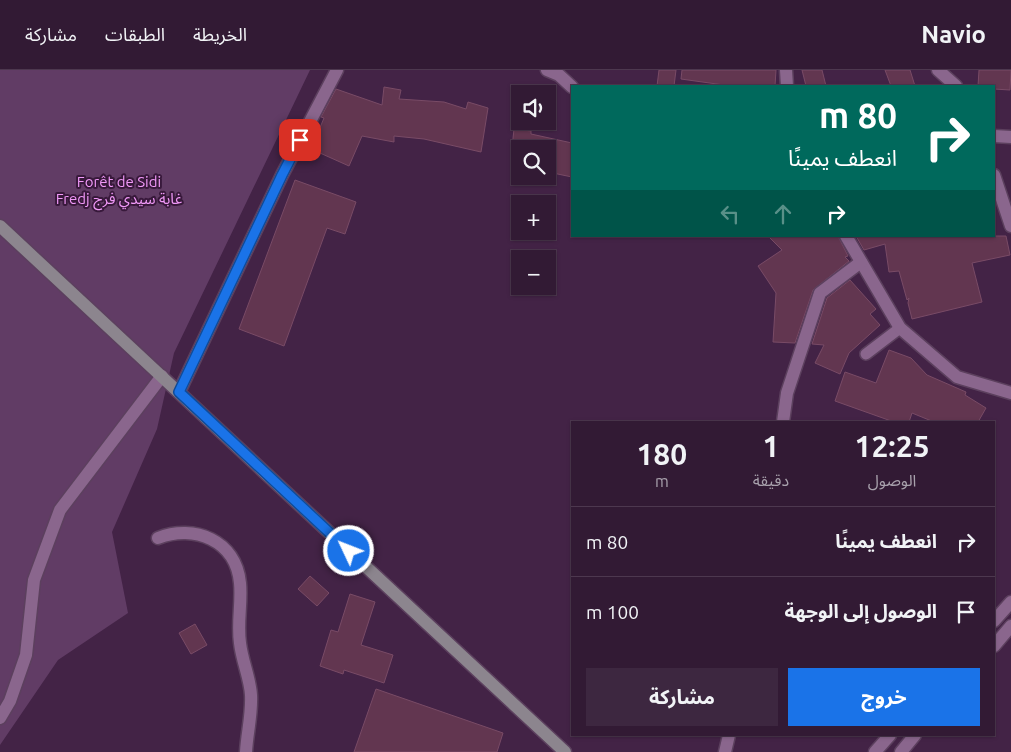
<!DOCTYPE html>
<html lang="ar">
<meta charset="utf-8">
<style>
body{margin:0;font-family:Ubuntu,"Noto Sans Arabic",sans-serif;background:#3d2740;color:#f1f3f6;direction:rtl;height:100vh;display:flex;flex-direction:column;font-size:19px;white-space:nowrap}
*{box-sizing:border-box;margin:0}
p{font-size:16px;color:#a8a1ac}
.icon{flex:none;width:28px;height:28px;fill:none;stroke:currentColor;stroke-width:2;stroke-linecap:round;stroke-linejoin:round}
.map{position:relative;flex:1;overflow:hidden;direction:ltr}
.sheet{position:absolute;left:571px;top:351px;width:424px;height:315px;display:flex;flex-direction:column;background:#321a34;border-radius:0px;box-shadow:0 1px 4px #0004,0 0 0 1px #4d384f;direction:rtl}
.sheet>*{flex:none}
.top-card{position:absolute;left:571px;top:15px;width:424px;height:152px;border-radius:0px;box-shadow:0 1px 4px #0004,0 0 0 1px #4d384f;direction:rtl;background:#00695c;color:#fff;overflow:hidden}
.tools{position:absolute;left:511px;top:15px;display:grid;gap:10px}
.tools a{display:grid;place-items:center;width:45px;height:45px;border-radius:0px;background:#321a34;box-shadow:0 1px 4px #0004,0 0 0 1px #4d384f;font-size:25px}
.pin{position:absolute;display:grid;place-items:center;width:42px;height:42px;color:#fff;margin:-21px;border-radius:10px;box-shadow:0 2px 8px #0006}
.me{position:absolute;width:55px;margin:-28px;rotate:313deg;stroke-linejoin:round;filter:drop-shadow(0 0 4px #0008)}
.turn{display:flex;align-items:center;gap:18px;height:105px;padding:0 15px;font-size:22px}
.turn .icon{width:65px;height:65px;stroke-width:2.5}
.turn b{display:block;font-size:35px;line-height:42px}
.lanes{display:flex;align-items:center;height:48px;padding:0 15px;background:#0003;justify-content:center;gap:25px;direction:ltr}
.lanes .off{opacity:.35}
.eta{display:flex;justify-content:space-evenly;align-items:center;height:85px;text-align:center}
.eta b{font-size:30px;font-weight:700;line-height:35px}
.action{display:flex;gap:10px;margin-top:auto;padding:10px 15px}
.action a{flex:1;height:58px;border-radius:0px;background:#1a73e8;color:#fff;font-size:20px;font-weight:700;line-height:58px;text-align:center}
.action a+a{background:#3d2740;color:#f1f3f6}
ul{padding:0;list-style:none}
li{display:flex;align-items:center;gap:15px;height:70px;padding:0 15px;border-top:1px solid #4d384f}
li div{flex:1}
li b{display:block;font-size:19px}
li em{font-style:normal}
header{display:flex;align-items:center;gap:30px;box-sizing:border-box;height:70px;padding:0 25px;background:#321a34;border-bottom:1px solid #4d384f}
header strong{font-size:24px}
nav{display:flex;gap:28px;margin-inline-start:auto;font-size:18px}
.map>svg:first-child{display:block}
.green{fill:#613c65}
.building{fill:#623650;stroke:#794b66}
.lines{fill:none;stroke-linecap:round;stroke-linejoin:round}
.lane-casing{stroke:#5c405e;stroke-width:14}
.street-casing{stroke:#5c405e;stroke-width:15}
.secondary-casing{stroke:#5c405e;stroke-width:15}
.lane{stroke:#8a668d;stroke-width:11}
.street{stroke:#8a668d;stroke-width:12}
.secondary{stroke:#8c858e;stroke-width:12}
.route-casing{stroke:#114b97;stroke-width:12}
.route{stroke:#1a73e8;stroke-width:9}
.labels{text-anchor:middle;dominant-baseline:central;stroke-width:4;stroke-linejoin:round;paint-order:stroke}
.park-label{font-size:15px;fill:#f199f8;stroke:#38193b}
</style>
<header>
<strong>Navio</strong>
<nav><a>الخريطة</a><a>الطبقات</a><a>مشاركة</a></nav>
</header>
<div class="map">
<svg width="1011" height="682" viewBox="0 0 1011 682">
<rect width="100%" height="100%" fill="#432346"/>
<polygon class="green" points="0,0 310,0 174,283 157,359 112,462 128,543 58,590 0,675"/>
<g class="building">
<polygon points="659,0 676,0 674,16 657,16"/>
<polygon points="682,0 776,0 775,16 731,16 681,9"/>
<polygon points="802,0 822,0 826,16 806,16"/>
<polygon points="885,0 910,0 915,16 891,16"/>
<polygon points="979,0 1011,0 1010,20 994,19 994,16 978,16"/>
<polygon points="384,17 401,20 399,29 444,32 466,39 468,32 488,38 481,82 424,69 394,66 394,72 362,66 349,96 311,79 324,48 321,47 336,19 382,35"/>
<polygon points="514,59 531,61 531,64 572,73 572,107 548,102 548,79 520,79 520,94 516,93 517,79 512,78"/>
<polygon points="295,110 356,132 345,164 327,158 284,276 239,259"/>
<polygon points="768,166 838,166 848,186 845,187 849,191 813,220 795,273 773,272 776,223 758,196 782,180"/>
<polygon points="856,166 1006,166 1010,185 972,193 982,232 912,249 908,233 909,228 907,230 899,201 889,202 885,174 864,180"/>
<polygon points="850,210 876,239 870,244 880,255 849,283 840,304 815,293 824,275 812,274 827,228"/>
<polygon points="889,280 911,288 927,305 966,322 965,325 986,338 978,352 934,352 912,343 909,352 894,352 835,331 845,302 876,313"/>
<polygon points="310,506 329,523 317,536 298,519"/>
<polygon points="350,524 375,532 361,575 393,585 384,613 344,600 343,604 320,596 331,560 338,562"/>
<polygon points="195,554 207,575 191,584 179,563"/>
<polygon points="376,619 503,663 497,682 354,682"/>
</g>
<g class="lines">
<defs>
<polyline id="lane" points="866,284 900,258"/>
<g id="street">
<polyline points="547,0 559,5 572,17"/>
<polyline points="786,0 787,16"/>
<polyline points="938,0 956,16"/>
<polyline points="994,66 1011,67"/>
<polyline points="994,105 1011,156"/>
<polyline points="846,166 900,258 957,307 1011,323"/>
<polyline points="179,322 282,105 337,0"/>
<polyline points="783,352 787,323 820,223 861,192"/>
<path d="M158,468C194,454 236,470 240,513C242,533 237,553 240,573C242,591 250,608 251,625C252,645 247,663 246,682"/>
<polyline points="994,551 1011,532"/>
<polyline points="994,576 1011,556"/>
<polyline points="0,648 10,631 26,585 34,510 60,440 162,306"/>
<polyline points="725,682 729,665"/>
<polyline points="875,682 890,665"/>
<polyline points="901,682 915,665"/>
</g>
<polyline id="secondary" points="0,156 565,682"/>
</defs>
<use href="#lane" class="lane-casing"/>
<use href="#street" class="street-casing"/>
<use href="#secondary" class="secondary-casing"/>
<use href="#lane" class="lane"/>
<use href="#street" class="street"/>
<use href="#secondary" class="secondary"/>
</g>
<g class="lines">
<defs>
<polyline id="route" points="300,70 282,105 179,322 349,481"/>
</defs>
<use href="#route" class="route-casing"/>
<use href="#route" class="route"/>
</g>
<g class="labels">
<g class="park-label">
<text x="119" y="111">Forêt de Sidi<tspan x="119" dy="17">Fredj غابة سيدي فرج</tspan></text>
</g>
</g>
</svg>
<div class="tools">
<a><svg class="icon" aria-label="sound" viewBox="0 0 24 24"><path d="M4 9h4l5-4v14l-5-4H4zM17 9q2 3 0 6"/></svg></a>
<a><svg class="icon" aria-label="search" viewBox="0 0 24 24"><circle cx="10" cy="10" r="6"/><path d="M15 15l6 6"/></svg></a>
<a>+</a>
<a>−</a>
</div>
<div class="pin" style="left:300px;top:70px;background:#d93025"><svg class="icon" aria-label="arrive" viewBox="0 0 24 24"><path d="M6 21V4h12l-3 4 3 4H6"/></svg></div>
<svg class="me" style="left:349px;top:481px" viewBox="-20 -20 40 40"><circle r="17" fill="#1a73e8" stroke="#fff" stroke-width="3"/><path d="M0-11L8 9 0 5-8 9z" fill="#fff"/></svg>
<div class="top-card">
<div class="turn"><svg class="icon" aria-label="right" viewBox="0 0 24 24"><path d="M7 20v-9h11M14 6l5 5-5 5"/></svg><div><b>80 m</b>انعطف يمينًا</div></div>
<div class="lanes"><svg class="icon off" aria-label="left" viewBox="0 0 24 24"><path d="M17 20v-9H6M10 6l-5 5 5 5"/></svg><svg class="icon off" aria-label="ahead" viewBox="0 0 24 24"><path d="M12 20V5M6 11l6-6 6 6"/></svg><svg class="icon" aria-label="right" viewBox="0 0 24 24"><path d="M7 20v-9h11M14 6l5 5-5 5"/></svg></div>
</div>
<section class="sheet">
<div class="eta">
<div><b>12:25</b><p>الوصول</p></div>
<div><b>1</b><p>دقيقة</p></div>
<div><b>180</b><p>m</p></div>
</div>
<ul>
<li><svg class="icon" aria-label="right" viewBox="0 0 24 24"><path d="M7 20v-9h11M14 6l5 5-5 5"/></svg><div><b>انعطف يمينًا</b></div><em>80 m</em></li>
<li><svg class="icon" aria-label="arrive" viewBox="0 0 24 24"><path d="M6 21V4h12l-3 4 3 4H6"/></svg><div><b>الوصول إلى الوجهة</b></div><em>100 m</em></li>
</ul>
<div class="action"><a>خروج</a><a>مشاركة</a></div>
</section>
</div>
